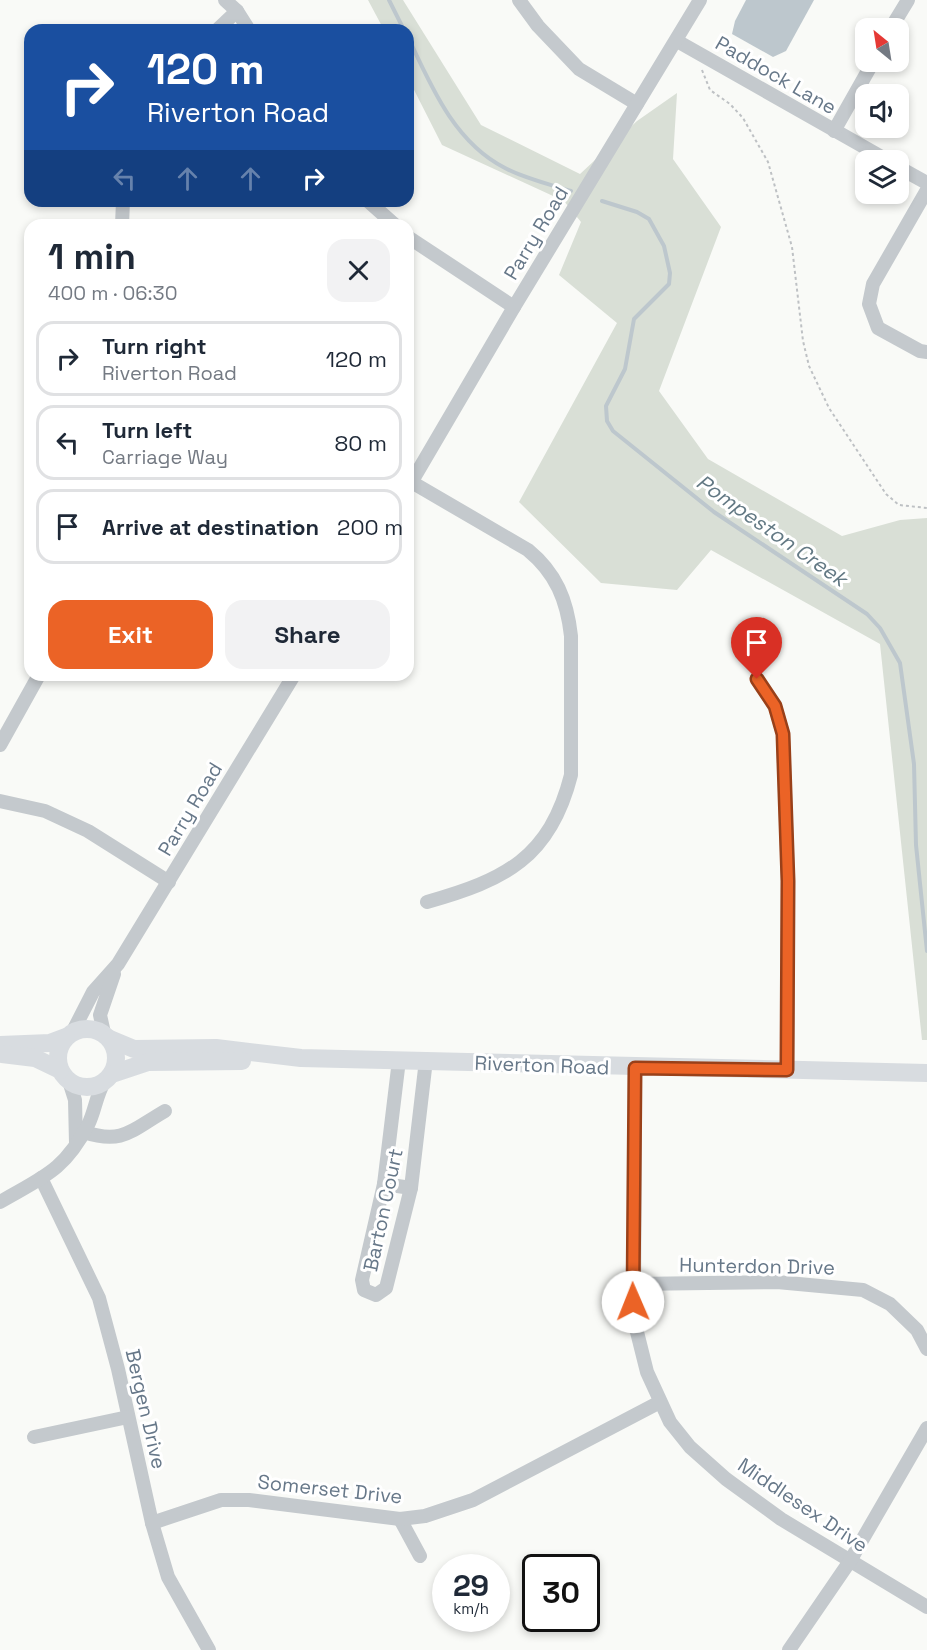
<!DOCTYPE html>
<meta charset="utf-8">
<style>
body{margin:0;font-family:"Space Grotesk",sans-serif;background:#f2f2f3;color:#1f2937;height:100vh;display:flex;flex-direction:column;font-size:22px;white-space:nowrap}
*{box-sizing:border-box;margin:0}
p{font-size:20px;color:#747a83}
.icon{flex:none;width:33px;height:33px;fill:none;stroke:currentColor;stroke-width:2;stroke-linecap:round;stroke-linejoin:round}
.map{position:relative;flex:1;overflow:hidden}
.details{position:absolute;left:24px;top:219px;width:390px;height:462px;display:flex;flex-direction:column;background:#fff;border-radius:18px;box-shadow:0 3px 9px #0003}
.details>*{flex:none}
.hud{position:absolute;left:24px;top:24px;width:390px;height:183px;border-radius:18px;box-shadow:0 3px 9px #0003;background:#1a4fa0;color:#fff;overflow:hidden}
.needle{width:39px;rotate:330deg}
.fabs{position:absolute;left:855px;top:18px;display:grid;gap:12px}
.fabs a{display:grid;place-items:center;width:54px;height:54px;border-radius:12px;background:#fff;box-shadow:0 3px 9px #0003;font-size:30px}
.speed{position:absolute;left:432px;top:1554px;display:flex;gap:12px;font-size:30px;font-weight:700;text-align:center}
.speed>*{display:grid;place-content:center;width:78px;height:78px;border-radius:50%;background:#fff;box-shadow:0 3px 9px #0003;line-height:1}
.speed small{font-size:15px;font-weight:400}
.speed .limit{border:3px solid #111;border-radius:9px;background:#fff;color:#111}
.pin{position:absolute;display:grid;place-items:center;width:51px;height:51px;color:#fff;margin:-62px -26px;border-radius:50% 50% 50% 0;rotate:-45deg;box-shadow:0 0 6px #0007}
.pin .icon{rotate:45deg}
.me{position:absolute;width:66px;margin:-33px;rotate:359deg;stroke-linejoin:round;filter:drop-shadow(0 0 4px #0008)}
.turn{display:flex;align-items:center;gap:21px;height:126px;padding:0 24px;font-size:27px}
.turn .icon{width:78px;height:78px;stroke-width:2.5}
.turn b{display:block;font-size:42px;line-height:51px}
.lanes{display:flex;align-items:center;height:57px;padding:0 24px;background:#0003;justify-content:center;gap:30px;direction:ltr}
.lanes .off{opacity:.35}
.round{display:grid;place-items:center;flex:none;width:63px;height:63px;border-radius:18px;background:#f2f2f3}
.overview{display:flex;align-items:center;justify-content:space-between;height:102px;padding:0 24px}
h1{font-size:36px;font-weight:800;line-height:45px}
.button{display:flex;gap:12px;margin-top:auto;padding:12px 24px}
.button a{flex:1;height:69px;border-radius:18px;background:#eb6326;color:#fff;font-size:24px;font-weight:800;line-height:69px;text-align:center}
.button a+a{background:#f2f2f3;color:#1f2937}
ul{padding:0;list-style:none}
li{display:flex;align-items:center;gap:18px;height:75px;margin:0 12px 9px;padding:0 12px;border:3px solid #e0e1e3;border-radius:18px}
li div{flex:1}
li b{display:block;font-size:22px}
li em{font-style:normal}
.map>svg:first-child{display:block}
.green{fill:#d9dfd6}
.water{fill:#bdc7cd}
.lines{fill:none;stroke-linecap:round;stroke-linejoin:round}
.stream{stroke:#bdc7cd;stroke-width:4}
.path{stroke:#bec1c4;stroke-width:2;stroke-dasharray:3 3;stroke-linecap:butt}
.minor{stroke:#c4c9cd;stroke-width:14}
.major{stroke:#d8dce0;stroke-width:18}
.route-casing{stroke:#994019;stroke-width:15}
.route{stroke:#eb6326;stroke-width:10}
.labels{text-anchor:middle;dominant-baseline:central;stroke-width:6;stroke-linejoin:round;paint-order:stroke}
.street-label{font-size:20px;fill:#677889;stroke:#fff}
.water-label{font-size:21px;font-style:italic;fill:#637984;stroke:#fff}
</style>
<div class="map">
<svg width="927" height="1650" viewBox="0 0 927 1650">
<rect width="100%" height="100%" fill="#f9faf7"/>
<polygon class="green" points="368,0 403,0 481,125 580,174 637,121 677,93 673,159 721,227 659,391 708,459 842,536 900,520 927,518 927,1040 922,1040 880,644 711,550 677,590 601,583 519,502 617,323 559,275 581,222 564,201 442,145 408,78 408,30 384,30"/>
<polygon class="water" points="746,0 814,0 786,51 773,57 732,34 735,21"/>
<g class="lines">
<g class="stream">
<polyline points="389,0 404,30"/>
<path d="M408,37C431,86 454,142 505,168C526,179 549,184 571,191"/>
<polyline points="602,201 637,212 649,219 664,246 670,273 669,284 634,319 625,369 606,406 607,421 613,431 714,512 867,614 880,628 900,663 914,764 916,845 927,951"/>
</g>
<polyline class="path" points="702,70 710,90 730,104 743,118 768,162 792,247 803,341 809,366 829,408 886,494 899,505 927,508"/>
<g class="minor">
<polyline points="225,0 237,11 249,30"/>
<polyline points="519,0 538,26 579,69 637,104"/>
<polyline points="891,28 908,0"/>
<polyline points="217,30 237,11"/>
<polyline points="677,41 887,160"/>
<polyline points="834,131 873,62"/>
<polyline points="898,167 927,183"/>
<polyline points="927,190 873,284 869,304 878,328 920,351 927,352"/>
<polyline points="368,201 395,225"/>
<polyline points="122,225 123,201"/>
<polyline points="408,237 514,307"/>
<path d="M408,480L528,550C556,573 567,600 571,636V775C550,858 505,880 427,902"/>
<polyline points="408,488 514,307 700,0"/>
<polyline points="757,679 775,706 783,734 788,881 787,1070"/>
<polyline points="0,745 39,675"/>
<polyline points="0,801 45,811 88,831 169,882"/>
<polyline points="72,1033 93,992 118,964 294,675"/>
<polyline points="104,1033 100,1015 114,974"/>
<polyline points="399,1060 384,1184 362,1280 364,1290 376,1295 386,1288 411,1188 426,1060"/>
<polyline points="635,1068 634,1320 647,1372 670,1422 690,1447 726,1479 781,1519 927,1607"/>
<polyline points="69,1081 75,1100 76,1143"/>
<path d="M84,1132C123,1145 132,1130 165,1111"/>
<polyline points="41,1178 99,1298 118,1369 152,1523 168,1577 209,1650"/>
<polyline points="384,1184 411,1188"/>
<path d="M0,1202C43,1177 64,1171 88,1125C95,1111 96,1096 104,1082"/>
<polyline points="633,1284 777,1282 863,1290 890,1304 917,1330 927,1349"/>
<polyline points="34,1437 128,1417"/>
<polyline points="400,1519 420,1556"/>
<polyline points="152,1523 221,1500 249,1500 400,1519 425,1516 473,1500 660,1402"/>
<polyline points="789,1650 850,1561 927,1428"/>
</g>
<g class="major">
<circle cx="87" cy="1058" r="29"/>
<polyline points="110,1039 134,1049 216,1048 301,1058 927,1073"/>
<polyline points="0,1045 50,1043 66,1037"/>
<polyline points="2,1054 35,1058 60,1070"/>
<polyline points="112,1074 148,1062 242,1061"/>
</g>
</g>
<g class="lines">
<defs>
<polyline id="route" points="633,1302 635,1068 787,1070 788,881 783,734 775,706 757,679"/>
</defs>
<use href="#route" class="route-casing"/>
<use href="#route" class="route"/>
</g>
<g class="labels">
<g class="street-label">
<text transform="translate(776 75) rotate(30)">Paddock Lane</text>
<text transform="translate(536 233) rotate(-59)">Parry Road</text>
<text transform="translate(190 809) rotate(-59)">Parry Road</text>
<text transform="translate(542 1065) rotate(2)">Riverton Road</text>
<text transform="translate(383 1210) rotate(-78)">Barton Court</text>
<text transform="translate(757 1266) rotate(1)">Hunterdon Drive</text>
<text transform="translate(146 1409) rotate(77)">Bergen Drive</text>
<text transform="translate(330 1489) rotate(6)">Somerset Drive</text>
<text transform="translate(803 1505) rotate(34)">Middlesex Drive</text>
</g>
<g class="water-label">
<text transform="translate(772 530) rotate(35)">Pompeston Creek</text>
</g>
</g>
</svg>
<div class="fabs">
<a><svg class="needle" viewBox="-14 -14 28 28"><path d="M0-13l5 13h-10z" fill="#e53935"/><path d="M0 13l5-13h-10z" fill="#747a83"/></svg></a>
<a><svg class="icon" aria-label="sound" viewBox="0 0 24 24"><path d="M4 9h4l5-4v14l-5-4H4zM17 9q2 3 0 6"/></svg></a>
<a><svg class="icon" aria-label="layers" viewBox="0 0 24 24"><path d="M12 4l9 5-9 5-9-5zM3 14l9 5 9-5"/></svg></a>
</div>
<div class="speed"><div>29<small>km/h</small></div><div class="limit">30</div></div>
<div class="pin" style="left:757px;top:679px;background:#d93025"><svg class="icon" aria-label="arrive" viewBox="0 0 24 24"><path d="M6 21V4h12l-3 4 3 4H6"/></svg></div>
<svg class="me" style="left:633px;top:1302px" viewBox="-20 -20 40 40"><circle r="19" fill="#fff"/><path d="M0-13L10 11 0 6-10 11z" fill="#eb6326"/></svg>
<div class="hud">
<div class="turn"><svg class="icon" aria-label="right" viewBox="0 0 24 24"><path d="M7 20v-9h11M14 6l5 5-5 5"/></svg><div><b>120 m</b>Riverton Road</div></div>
<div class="lanes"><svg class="icon off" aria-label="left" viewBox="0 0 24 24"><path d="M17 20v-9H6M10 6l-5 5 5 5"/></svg><svg class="icon off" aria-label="ahead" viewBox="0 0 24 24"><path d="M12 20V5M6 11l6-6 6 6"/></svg><svg class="icon off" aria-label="ahead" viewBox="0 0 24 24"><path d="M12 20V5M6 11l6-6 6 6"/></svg><svg class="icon" aria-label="right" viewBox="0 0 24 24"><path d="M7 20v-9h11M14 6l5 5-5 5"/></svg></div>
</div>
<section class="details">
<div class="overview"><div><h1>1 min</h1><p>400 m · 06:30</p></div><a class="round"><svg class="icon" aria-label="close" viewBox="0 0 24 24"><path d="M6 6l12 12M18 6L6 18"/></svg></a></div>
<ul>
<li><svg class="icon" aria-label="right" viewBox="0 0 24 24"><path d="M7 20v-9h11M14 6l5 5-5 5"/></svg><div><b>Turn right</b><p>Riverton Road</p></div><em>120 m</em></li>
<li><svg class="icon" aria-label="left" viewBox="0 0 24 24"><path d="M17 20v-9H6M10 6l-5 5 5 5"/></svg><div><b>Turn left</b><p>Carriage Way</p></div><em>80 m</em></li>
<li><svg class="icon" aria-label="arrive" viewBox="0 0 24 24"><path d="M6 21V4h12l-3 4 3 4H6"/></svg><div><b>Arrive at destination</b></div><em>200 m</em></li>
</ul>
<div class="button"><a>Exit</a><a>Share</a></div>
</section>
</div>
